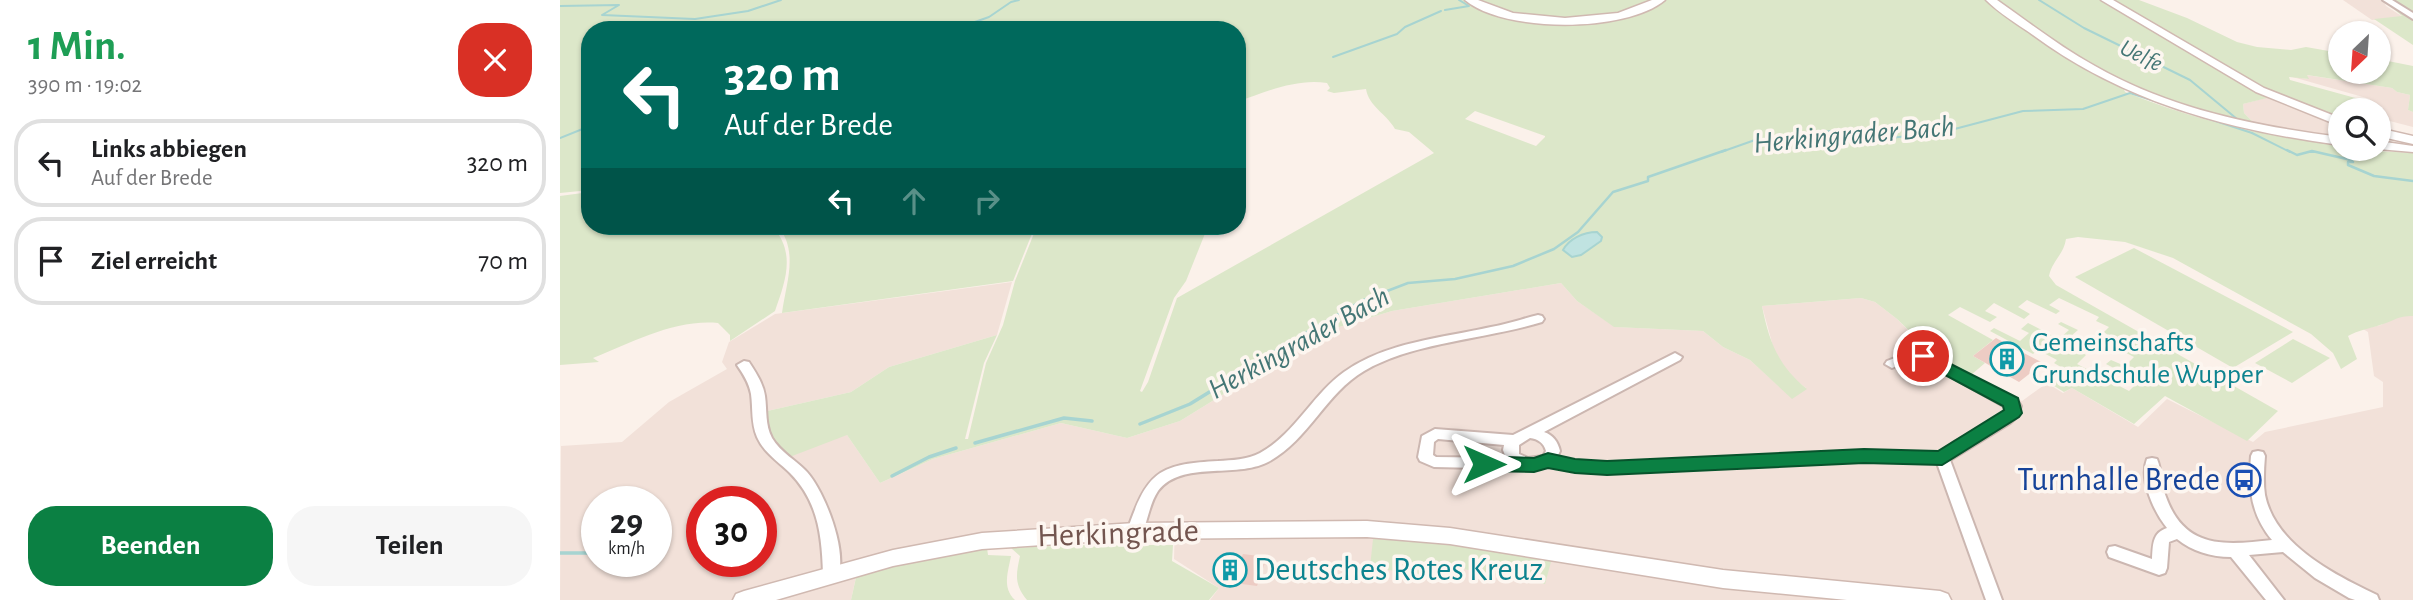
<!DOCTYPE html>
<html lang="de">
<meta charset="utf-8">
<style>
body{margin:0;font-family:"Alegreya Sans",sans-serif;background:#f6f6f6;color:#202124;height:100vh;display:flex;flex-direction:column;font-size:26px;white-space:nowrap}
*{box-sizing:border-box;margin:0}
p{font-size:23px;color:#757577}
.icon{flex:none;width:38px;height:38px;fill:none;stroke:currentColor;stroke-width:2;stroke-linecap:round;stroke-linejoin:round}
.map{position:relative;flex:1;overflow:hidden}
.panel{display:flex;flex-direction:column;background:#fff;width:560px}
.panel>*{flex:none}
.guide{position:absolute;left:21px;top:21px;width:665px;height:214px;border-radius:28px;box-shadow:0 2px 5px #0004;background:#00695c;color:#fff;overflow:hidden}
.needle{width:46px;rotate:205deg}
.buttons{position:absolute;left:1768px;top:21px;display:grid;gap:14px}
.buttons a{display:grid;place-items:center;width:63px;height:63px;border-radius:50%;background:#fff;box-shadow:0 2px 5px #0004;font-size:35px}
.speed{position:absolute;left:21px;top:486px;display:flex;gap:14px;font-size:35px;font-weight:700;text-align:center}
.speed>*{display:grid;place-content:center;width:91px;height:91px;border-radius:50%;background:#fff;box-shadow:0 2px 5px #0004;line-height:1}
.speed small{font-size:18px;font-weight:400}
.speed .limit{border:10px solid #d22;background:#fff;color:#111}
.pin{position:absolute;display:grid;place-items:center;width:60px;height:60px;color:#fff;margin:-30px;border:4px solid #fff;border-radius:50%;box-shadow:0 2px 7px #0007}
.me{position:absolute;width:77px;margin:-38px;rotate:90deg;stroke-linejoin:round;filter:drop-shadow(0 0 5px #0008)}
.turn{display:flex;align-items:center;gap:24px;height:147px;padding:0 28px;font-size:32px}
.turn .icon{width:91px;height:91px;stroke-width:2.5}
.turn b{display:block;font-size:49px;line-height:60px}
.lanes{display:flex;align-items:center;height:66px;padding:0 28px;background:#0003;justify-content:center;gap:35px;direction:ltr}
.lanes .off{opacity:.35}
.round{display:grid;place-items:center;flex:none;width:74px;height:74px;border-radius:28px;background:#f6f6f6}
.summary{display:flex;align-items:center;justify-content:space-between;height:119px;padding:0 28px}
h1{font-size:42px;font-weight:700;line-height:52px;color:#1e9e55}
.action{display:flex;gap:14px;margin-top:auto;padding:14px 28px}
.action a{flex:1;height:80px;border-radius:28px;background:#0b8043;color:#fff;font-size:28px;font-weight:700;line-height:80px;text-align:center}
.action a+a{background:#f6f6f6;color:#202124}
ul{padding:0;list-style:none}
li{display:flex;align-items:center;gap:21px;height:88px;margin:0 14px 10px;padding:0 14px;border:4px solid #e0e0e0;border-radius:28px}
li div{flex:1}
li b{display:block;font-size:26px}
li em{font-style:normal}
main{display:flex;flex:1;min-height:0}
.map>svg:first-child{display:block}
.residential{fill:#f2e1d9;fill-rule:evenodd}
.green{fill:#dce7c9;fill-rule:evenodd}
.water{fill:#c0e3e1;stroke:#a7d4d1;stroke-width:2}
.lines{fill:none;stroke-linecap:round;stroke-linejoin:round}
.stream-far2{stroke:#a7d4d1;stroke-width:2}
.stream-far1{stroke:#a7d4d1;stroke-width:2.5}
.stream{stroke:#a7d4d1;stroke-width:3.5}
.building{fill:#edccc4}
.street-casing{stroke:#ccb7b1;stroke-width:4}
.secondary-casing{stroke:#d0b9b1;stroke-width:3}
.street{fill:#fff;fill-rule:evenodd}
.secondary{fill:#fff;fill-rule:evenodd}
.route{fill:#0b8043;stroke:#07532c;stroke-width:2}
.labels{text-anchor:middle;dominant-baseline:central;stroke-width:7;stroke-linejoin:round;paint-order:stroke}
.far-water-label{font-size:24px;font-style:italic;fill:#447675;stroke:#fdf6f0}
.culture-label{font-size:28px;fill:#0d838f;stroke:#fdf6f0;text-anchor:start}
.water-label{font-size:30px;font-style:italic;fill:#447675;stroke:#fdf6f0}
.near-transit-label{font-size:33px;fill:#164399;stroke:#fdf6f0;text-anchor:end}
.near-street-label{font-size:33px;fill:#73554f;stroke:#fdf6f0}
.near-culture-label{font-size:33px;fill:#0d838f;stroke:#fdf6f0;text-anchor:start}
</style>
<main>
<section class="panel">
<div class="summary"><div><h1>1 Min.</h1><p>390 m · 19:02</p></div><a class="round" style="background:#d93025;color:#fff"><svg class="icon" aria-label="close" viewBox="0 0 24 24"><path d="M6 6l12 12M18 6L6 18"/></svg></a></div>
<ul>
<li><svg class="icon" aria-label="left" viewBox="0 0 24 24"><path d="M17 20v-9H6M10 6l-5 5 5 5"/></svg><div><b>Links abbiegen</b><p>Auf der Brede</p></div><em>320 m</em></li>
<li><svg class="icon" aria-label="arrive" viewBox="0 0 24 24"><path d="M6 21V4h12l-3 4 3 4H6"/></svg><div><b>Ziel erreicht</b></div><em>70 m</em></li>
</ul>
<div class="action"><a>Beenden</a><a>Teilen</a></div>
</section>
<div class="map">
<svg width="1853" height="600" viewBox="0 0 1853 600">
<rect width="100%" height="100%" fill="#fbf1ea"/>
<g class="residential">
<polygon points="1783,0 1823,0 1826,6 1843,17 1812,20"/>
<polygon points="1746,75 1832,88 1837,92 1850,95 1848,110 1853,112 1853,127 1818,118 1818,110 1809,110 1810,99 1729,76 1748,79"/>
<polygon points="1709,97 1780,124 1780,138 1694,123 1684,113 1683,104"/>
<path d="M452,282L437,335L329,367L291,392L203,412L287,435L320,483L373,459L501,423L567,438L620,421L766,331L832,311L1001,283L1017,301L1055,327L1143,331L1163,347L1190,360L1232,398L1246,388L1229,375L1214,350L1202,306L1301,298L1315,302L1337,319L1365,347L1368,354L1462,401L1487,383L1503,393L1512,388L1578,427L1607,399L1693,442L1705,432L1823,407V382L1814,376L1808,332L1803,329L1821,325L1836,316H1853V600H650L659,588L614,559L615,526L487,528L380,540L299,563L291,600H0L1,446L62,442L109,402L167,369L162,362L169,342L215,314ZM37,502H96V562H37ZM142,502H201V562H142Z"/>
</g>
<g class="green">
<path d="M0,0H1426L1563,87L1565,92C1635,120 1705,137 1780,145V149L1853,153V316C1837,316 1834,321 1820,325C1808,329 1799,330 1788,336L1797,359L1781,369L1773,353L1751,334L1613,258L1565,242L1518,237L1506,239C1504,254 1492,261 1489,276L1496,285L1718,411L1687,441L1605,396L1574,424L1512,388L1504,392L1486,381L1497,371L1502,374L1506,370L1494,363L1497,360L1478,350L1473,354L1430,331L1434,328L1460,341L1469,333L1461,329L1468,323L1499,339L1509,330L1498,324L1501,322L1518,330L1504,342L1526,355L1517,364L1569,391L1579,381L1546,364L1551,360L1565,366L1574,357L1543,341L1549,336L1544,332L1549,327L1536,321L1539,317L1499,298L1489,305L1500,311L1496,314L1467,300L1458,307L1470,314L1464,319L1434,303L1425,311L1437,317L1430,322L1400,307L1388,315L1433,340L1413,356L1425,363L1411,375L1442,393L1439,395L1374,360L1366,347L1337,319L1315,302L1301,298L1202,306C1209,341 1218,366 1247,389L1232,399L1190,360L1163,347L1143,331L1054,327L1017,301L1001,283L832,311L766,331L620,421L567,438L501,423L373,459L320,483L287,435L227,458L211,445L203,412L291,392L329,367L437,335L424,363L405,439H408L426,363L443,325L455,281L477,226H648L626,281L614,298L580,391L582,392L588,382L617,298L874,153L849,132L835,129C826,113 809,107 806,89L774,93L767,91L770,88L767,83C737,78 705,92 677,102V30H30V190L0,193ZM915,111L985,136V137L976,146L905,119Z"/>
<polygon points="1431,0 1541,0 1707,98 1683,104 1684,113 1694,123 1683,125 1559,84"/>
<polygon points="1550,0 1579,0 1627,18 1677,42 1697,47 1731,50 1746,47 1780,53 1780,72 1818,72 1818,59 1853,66 1853,112 1848,110 1850,95 1837,92 1832,88 1747,75 1749,79 1729,77 1730,80 1810,102 1809,110 1780,110 1780,119 1714,95"/>
<polygon points="1823,0 1853,0 1853,45 1814,19 1842,16"/>
<path d="M30,192V226H212C236,252 226,280 215,311L170,341V335L158,323C115,319 73,342 33,358L39,362L0,365V196Z"/>
<path d="M218,226H475L453,281L222,313C226,283 239,252 218,226Z"/>
<polygon points="1574,248 1733,332 1673,368 1515,277"/>
<polygon points="1733,339 1770,358 1732,383 1695,363"/>
<polygon points="813,539 882,541 992,558 985,584 887,566 880,578 810,567"/>
<path d="M519,545H613L612,561L659,588L649,600H467C454,584 456,575 460,556L451,548Z"/>
<path d="M427,548L428,555L451,556C448,572 442,588 455,600H291L297,573L356,558Z"/>
</g>
<path class="water" d="M1037,232L1042,237L1041,241L1021,255L1012,257L1003,250C1009,239 1023,232 1037,232Z"/>
<g class="lines">
<g class="stream-far2">
<polyline points="1479,0 1524,28 1630,80 1677,119"/>
<polyline points="0,6 59,5 42,15 135,19 188,11 221,0"/>
<polyline points="885,10 909,6 899,0"/>
<polyline points="392,30 429,17 451,2 459,0"/>
<polyline points="773,57 837,34 845,27 881,11"/>
<polyline points="1692,133 1730,152"/>
<polyline points="0,138 30,126"/>
<polyline points="1161,152 1195,140 1270,131 1331,138 1387,131 1463,111 1523,109 1570,93 1692,133"/>
<polyline points="1749,152 1755,152"/>
</g>
<g class="stream-far1">
<polyline points="1727,150 1737,155 1752,151 1791,160 1793,162 1788,162 1788,165 1814,176 1853,181"/>
<polyline points="721,347 801,301 848,283 895,279 953,266 994,249 1018,232 1053,192 1088,181 1088,177 1166,150"/>
</g>
<g class="stream">
<polyline points="580,424 630,404 724,346"/>
<polyline points="415,443 504,418 532,421"/>
<polyline points="332,476 369,457 396,448"/>
<polyline points="0,553 37,553"/>
</g>
</g>
<g class="building">
<polygon points="1436,338 1456,349 1483,363 1459,382 1413,356"/>
<polygon points="683,554 707,557 697,586 659,581 669,557 681,559"/>
</g>
<g class="lines">
<defs>
<g id="street">
<polygon points="1823,0 1832,0 1853,13 1853,19"/>
<path d="M978,315L982,316L984,319L982,322C927,339 853,342 804,371C765,394 748,441 708,462C675,479 622,460 598,491C589,504 588,522 581,535L575,537L569,535L567,531C587,474 596,464 658,461C672,460 687,460 700,453C735,434 752,395 784,372C826,342 882,338 931,327C947,324 962,319 978,315Z"/>
<path d="M1353,351L1371,354L1459,403L1461,406L1458,416L1450,423L1390,460L1442,600H1426L1377,463L1304,461L1047,473L1015,471L988,466L963,469L874,467L860,461L858,457L862,436L875,429L953,435L1115,353L1122,357L1120,360L984,432C993,435 998,442 1000,451L997,457L1015,461L1047,463L1304,451L1379,453L1394,442L1431,422L1446,411L1447,408L1363,361L1354,359L1332,368L1325,364L1327,361ZM970,438C978,439 984,443 986,451L983,456L968,458L959,454V445ZM878,439L944,445L943,450L946,458L876,457L873,455L874,442Z"/>
<path d="M184,361L189,362C196,373 203,383 205,396C207,410 205,425 212,438C220,452 237,461 247,472C265,492 289,554 277,579L271,581L265,579L263,574C262,536 258,501 230,473C219,462 204,453 197,437C191,423 193,409 191,394C189,383 184,375 177,365Z"/>
<path d="M1698,451L1703,452L1705,456C1704,469 1703,482 1705,495C1715,545 1775,575 1817,595L1819,600H1795L1789,598L1755,578L1723,552L1689,555L1724,600H1706L1671,557C1651,557 1632,551 1617,539L1609,542L1607,568L1605,573L1599,575L1549,557L1547,552L1549,547L1555,546L1592,559C1593,545 1592,533 1607,528C1594,512 1579,480 1587,459L1592,458L1597,459C1602,471 1601,485 1606,497C1625,550 1666,545 1712,540C1691,515 1688,488 1691,456L1693,452Z"/>
</g>
<g id="secondary">
<path d="M905,0H918L953,13L1005,18L1058,13L1092,0H1105C1066,33 944,33 905,0Z"/>
<path d="M1426,0H1437C1470,23 1500,47 1535,66C1610,109 1695,126 1780,137V145C1668,130 1564,102 1473,35C1457,24 1439,13 1426,0Z"/>
<polygon points="1541,0 1553,0 1704,88 1780,118 1780,126 1696,92"/>
<polygon points="1818,128 1853,136 1853,144 1818,136"/>
<polygon points="1818,141 1853,146 1853,152 1818,149"/>
<polygon points="807,521 890,528 1163,570 1380,591 1388,594 1391,600 1287,600 1163,588 890,544 807,537 575,539 422,549 333,566 216,600 173,600 176,594 184,591 333,550 422,533 575,523"/>
</g>
</defs>
<use href="#street" class="street-casing"/>
<use href="#secondary" class="secondary-casing"/>
<use href="#street" class="street"/>
<use href="#secondary" class="secondary"/>
</g>
<polygon class="route" points="1363,350 1458,398 1462,413 1459,417 1382,465 1304,463 1047,475 1015,473 988,468 974,472 924,471 917,469 914,464 917,459 924,456 974,458 988,453 1015,459 1047,461 1304,449 1378,451 1444,410 1443,406 1357,360 1354,356"/>
<defs>
<symbol id="building-ring" viewBox="-11 -11 22 22"><circle r="9.5" fill="#fdf6f0" stroke="#0f9aa8" stroke-width="1.5"/><path d="M-4-6H4V6H1V3H-1V6H-4ZM-2.5-4.3h1.7v1.8h-1.7ZM.8-4.3h1.7v1.8H.8ZM-2.5-1h1.7V.8h-1.7ZM.8-1h1.7V.8H.8Z" fill="#0f9aa8"/></symbol>
<symbol id="bus-ring" viewBox="-11 -11 22 22"><circle r="9.5" fill="#fdf6f0" stroke="#1a4fb4" stroke-width="1.5"/><path d="M-5-6H5V4H4V6H2V4H-2V6H-4V4H-5ZM-3.5-4V0h7V-4ZM-3.5 1.2v1.5H-2V1.2ZM2 1.2v1.5H3.5V1.2Z" fill="#1a4fb4"/></symbol>
</defs>
<g fill-rule="evenodd">
<use href="#building-ring" x="1428" y="340" width="38" height="38"/>
<use href="#bus-ring" x="1665" y="461" width="38" height="38"/>
<use href="#building-ring" x="651" y="551" width="38" height="38"/>
</g>
<g class="labels">
<g class="far-water-label">
<text transform="translate(1581 56) rotate(26)">Uelfe</text>
</g>
<g class="culture-label">
<text x="1472" y="343">Gemeinschafts<tspan x="1472" dy="32">Grundschule Wupper</tspan></text>
</g>
<g class="water-label">
<text transform="translate(1294 135) rotate(-5)">Herkingrader Bach</text>
<text transform="translate(739 343) rotate(-29)">Herkingrader Bach</text>
</g>
<g class="near-transit-label">
<text x="1660" y="480">Turnhalle Brede</text>
</g>
<g class="near-street-label">
<text transform="translate(558 534) rotate(-2)">Herkingrade</text>
</g>
<g class="near-culture-label">
<text x="694" y="570">Deutsches Rotes Kreuz</text>
</g>
</g>
</svg>
<div class="buttons">
<a><svg class="needle" viewBox="-14 -14 28 28"><path d="M0-13l5 13h-10z" fill="#e53935"/><path d="M0 13l5-13h-10z" fill="#757577"/></svg></a>
<a><svg class="icon" aria-label="search" viewBox="0 0 24 24"><circle cx="10" cy="10" r="6"/><path d="M15 15l6 6"/></svg></a>
</div>
<div class="speed"><div>29<small>km/h</small></div><div class="limit">30</div></div>
<div class="pin" style="left:1363px;top:356px;background:#d93025"><svg class="icon" aria-label="arrive" viewBox="0 0 24 24"><path d="M6 21V4h12l-3 4 3 4H6"/></svg></div>
<svg class="me" style="left:924px;top:464px" viewBox="-20 -20 40 40"><path d="M0-17L14 15 0 8-14 15z" fill="#0b8043" stroke="#fff" stroke-width="4"/></svg>
<div class="guide">
<div class="turn"><svg class="icon" aria-label="left" viewBox="0 0 24 24"><path d="M17 20v-9H6M10 6l-5 5 5 5"/></svg><div><b>320 m</b>Auf der Brede</div></div>
<div class="lanes"><svg class="icon" aria-label="left" viewBox="0 0 24 24"><path d="M17 20v-9H6M10 6l-5 5 5 5"/></svg><svg class="icon off" aria-label="ahead" viewBox="0 0 24 24"><path d="M12 20V5M6 11l6-6 6 6"/></svg><svg class="icon off" aria-label="right" viewBox="0 0 24 24"><path d="M7 20v-9h11M14 6l5 5-5 5"/></svg></div>
</div>
</div>
</main>
